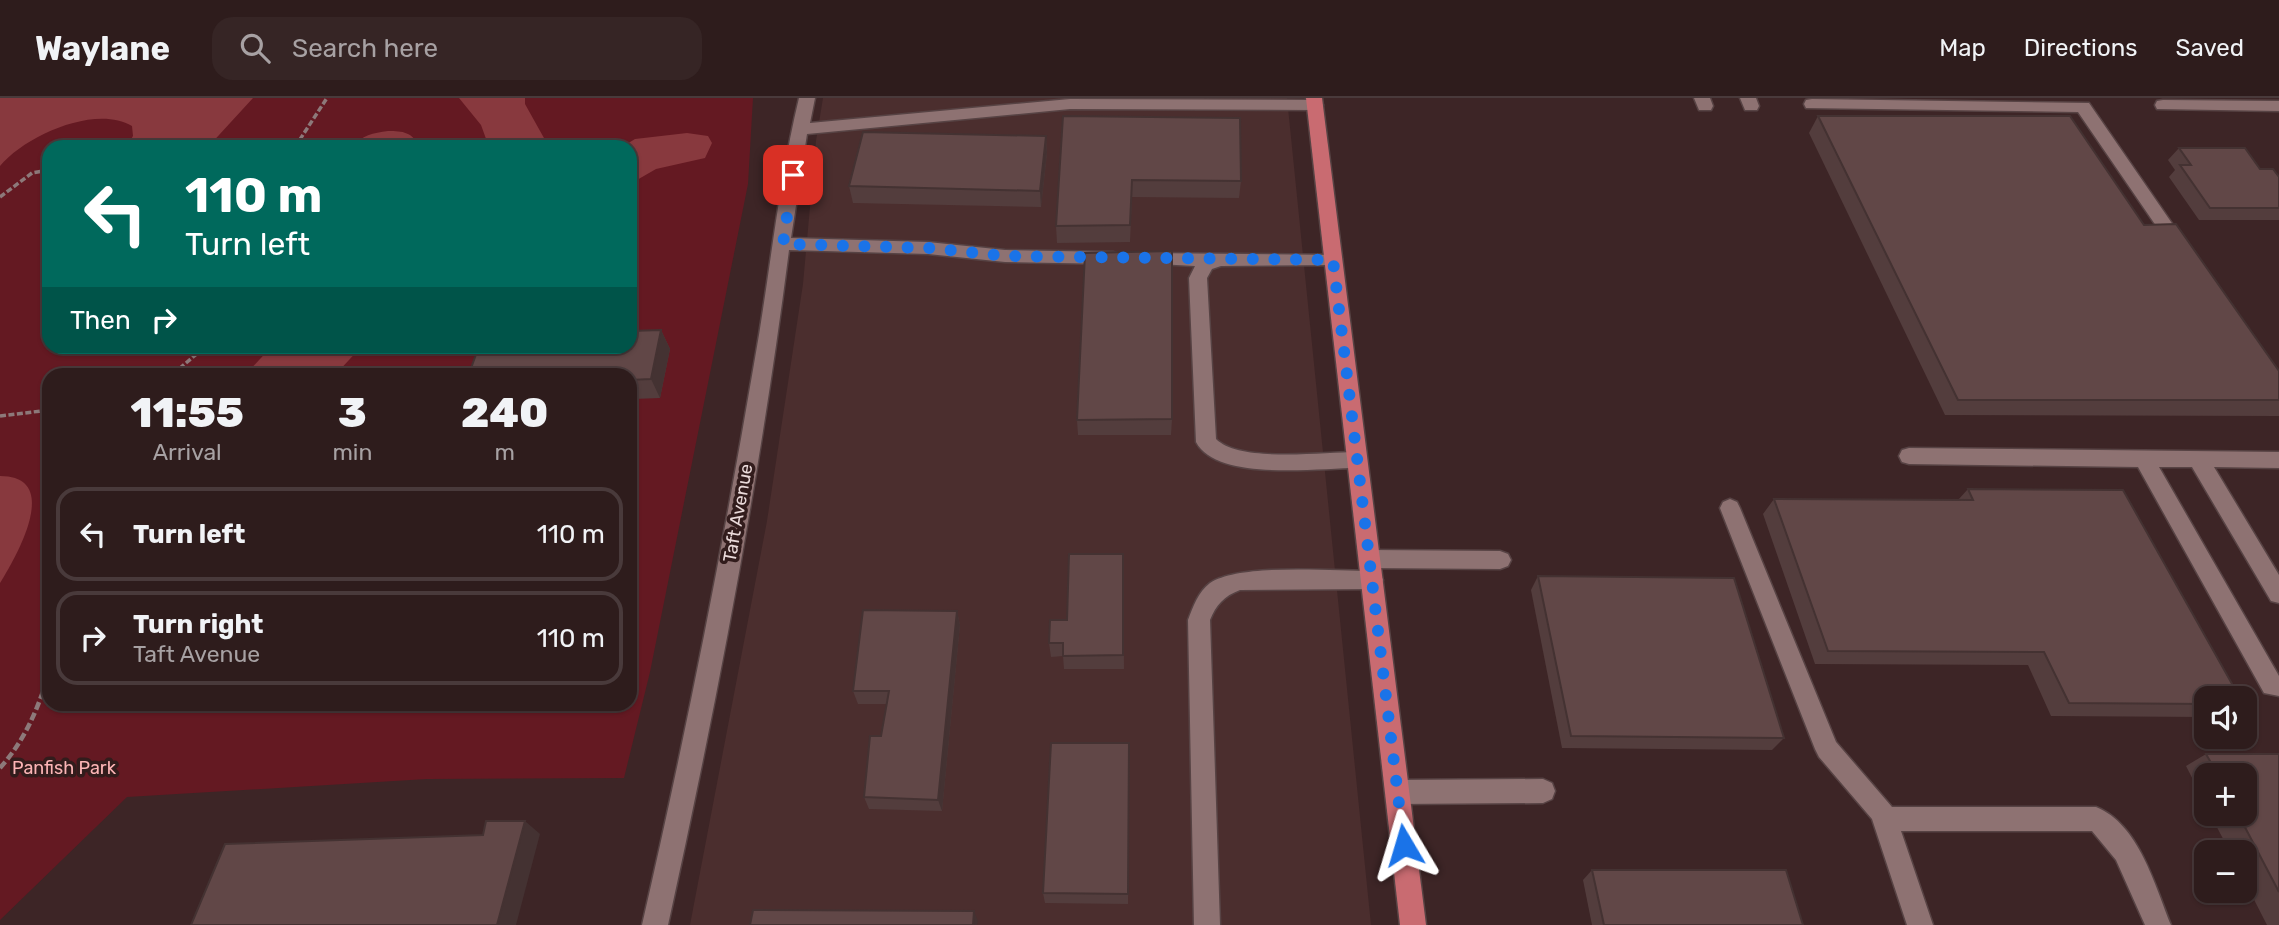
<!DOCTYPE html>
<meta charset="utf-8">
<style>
body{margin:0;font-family:Rubik,sans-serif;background:#362525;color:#f1f3f6;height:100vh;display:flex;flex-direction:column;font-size:26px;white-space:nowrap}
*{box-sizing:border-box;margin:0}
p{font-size:23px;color:#a7a1a3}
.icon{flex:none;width:38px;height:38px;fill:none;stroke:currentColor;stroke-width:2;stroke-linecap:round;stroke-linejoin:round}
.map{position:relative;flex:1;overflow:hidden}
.drawer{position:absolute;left:42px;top:270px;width:595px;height:343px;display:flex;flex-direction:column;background:#2e1c1c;border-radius:21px;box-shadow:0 2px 5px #0004,0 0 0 2px #493a3b}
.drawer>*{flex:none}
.hud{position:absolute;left:42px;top:42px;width:595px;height:214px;border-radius:21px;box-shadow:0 2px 5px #0004,0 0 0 2px #493a3b;background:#00695c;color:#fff;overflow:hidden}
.fabs{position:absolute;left:2194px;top:588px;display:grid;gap:14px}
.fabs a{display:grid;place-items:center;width:63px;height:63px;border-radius:14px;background:#2e1c1c;box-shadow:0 2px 5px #0004,0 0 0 2px #493a3b;font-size:35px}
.pin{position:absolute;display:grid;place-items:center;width:60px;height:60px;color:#fff;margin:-30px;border-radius:14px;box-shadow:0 4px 10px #0006}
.me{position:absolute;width:77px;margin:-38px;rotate:353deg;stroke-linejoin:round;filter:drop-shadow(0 0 5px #0008)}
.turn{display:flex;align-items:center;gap:24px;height:147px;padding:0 28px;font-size:32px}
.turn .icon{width:91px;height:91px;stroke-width:2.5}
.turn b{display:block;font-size:49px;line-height:60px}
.then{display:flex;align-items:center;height:66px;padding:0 28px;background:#0003;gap:14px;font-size:26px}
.eta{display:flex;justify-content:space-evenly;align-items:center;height:119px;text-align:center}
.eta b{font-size:42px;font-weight:800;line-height:49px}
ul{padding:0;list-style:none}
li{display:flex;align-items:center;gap:21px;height:94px;margin:0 14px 10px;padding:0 14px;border:4px solid #493a3b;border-radius:21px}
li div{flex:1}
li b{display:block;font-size:26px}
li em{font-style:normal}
header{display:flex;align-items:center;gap:42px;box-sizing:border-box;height:98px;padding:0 35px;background:#2e1c1c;border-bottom:2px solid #493a3b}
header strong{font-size:33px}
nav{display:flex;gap:38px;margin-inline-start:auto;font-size:24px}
.search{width:490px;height:63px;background:#362525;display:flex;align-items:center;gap:18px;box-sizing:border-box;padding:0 24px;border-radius:21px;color:#a7a1a3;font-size:26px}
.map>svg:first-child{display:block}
.built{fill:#4b2e2e}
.green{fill:#641922;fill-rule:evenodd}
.water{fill:#88393e}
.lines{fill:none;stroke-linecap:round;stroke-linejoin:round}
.minor-casing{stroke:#574344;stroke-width:3}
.major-casing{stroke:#574344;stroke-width:3}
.path-far1{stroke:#8d797a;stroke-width:3.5;stroke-dasharray:6 2.5;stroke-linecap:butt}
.path{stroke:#8d797a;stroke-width:4.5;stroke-dasharray:8 3.5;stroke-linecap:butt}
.minor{fill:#8e7272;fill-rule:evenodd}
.major{fill:#c96b71;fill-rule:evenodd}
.wall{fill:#533d3d}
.shaded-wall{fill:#443232}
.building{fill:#614747;stroke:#443232;stroke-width:2}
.route{stroke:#1a73e8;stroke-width:12;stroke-dasharray:0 21.6}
.labels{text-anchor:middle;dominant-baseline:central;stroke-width:7;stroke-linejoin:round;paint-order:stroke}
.street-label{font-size:18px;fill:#eadada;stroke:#321c1c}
.park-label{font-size:18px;fill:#fbb4b5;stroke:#321c1c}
</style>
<header>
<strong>Waylane</strong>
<div class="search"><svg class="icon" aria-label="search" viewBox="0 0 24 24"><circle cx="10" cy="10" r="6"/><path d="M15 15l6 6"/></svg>Search here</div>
<nav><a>Map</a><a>Directions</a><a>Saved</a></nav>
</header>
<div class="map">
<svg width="2279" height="827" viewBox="0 0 2279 827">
<rect width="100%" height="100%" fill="#3d2526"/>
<polygon class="built" points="823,0 1287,0 1371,827 690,827 767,423 803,186 816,43"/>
<path class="green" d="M0,0H753L748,86L650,574L624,680L427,681L127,699L0,822ZM49,49H630V248H49ZM49,276H630V606H49Z"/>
<g class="water">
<path d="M0,0H253L208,49H126L133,38L132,28C95,6 25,38 0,68Z"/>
<polygon points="459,0 525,0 525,6 549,49 489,49 481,27"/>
<path d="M388,33C403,33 412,34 420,49H352C362,37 373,35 388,33Z"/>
<polygon points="687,35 708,38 712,45 705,60 656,71 630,86 630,49 622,49 635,41"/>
<polygon points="272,248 361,248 361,249 336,276 246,276"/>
<path d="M0,378C63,378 16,459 0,485Z"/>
</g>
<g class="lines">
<defs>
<g id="minor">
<path d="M799,0H815L810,25L1070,1L1315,2L1323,7L1315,12L1070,11L807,36L791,140L928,144L1005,152L1113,154L1119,156L1122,160L1119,164L1113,166L1005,164L928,156L789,152C760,379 717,604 668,827H642C685,641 722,454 754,266C770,177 778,87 799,0Z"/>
<polygon points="1694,0 1710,0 1713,8 1711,12 1699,12"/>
<polygon points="1740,0 1756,0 1759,8 1757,12 1745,12"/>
<polygon points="1812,1 2089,5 2189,150 2186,154 2174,154 2078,14 1806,10 1804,6 1806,2"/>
<polygon points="2163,2 2279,3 2279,13 2157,11 2155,7 2157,3"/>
<path d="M1145,155L1339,157L1342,161L1339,165L1333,167L1221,168L1212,171L1207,180L1216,341C1240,365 1323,354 1357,354L1364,356L1367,362L1364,368L1357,370C1318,370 1217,384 1196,344L1189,180L1195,168L1139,165L1136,161L1139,157Z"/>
<polygon points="1909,350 2279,354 2279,370 2214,369 2279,477 2279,505 2271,503 2192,369 2159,369 2279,578 2279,598 2264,595 2138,369 1909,366 1902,364 1899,358 1902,352"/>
<path d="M1730,401L1737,404L1740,410L1836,644L1892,709H2096C2139,726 2155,788 2171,827H2145L2116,762L2092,733H1901L1933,827H1907L1872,721L1819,659L1815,651L1720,410L1723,404Z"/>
<polygon points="1370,452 1500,453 1508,456 1511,462 1508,468 1500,471 1370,470 1362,467 1359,461 1362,455"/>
<path d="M1372,473L1380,475L1383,482L1380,489L1372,491L1240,492C1224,498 1216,507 1210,522L1220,827H1194L1188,522C1193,509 1198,494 1210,485C1240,465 1333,473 1372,473Z"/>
<polygon points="1543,681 1552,685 1555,693 1552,701 1543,705 1398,706 1389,702 1386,694 1389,686 1398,682"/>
</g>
<polygon id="major" points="1306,0 1322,0 1426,827 1400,827"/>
</defs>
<use href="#minor" class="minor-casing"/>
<use href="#major" class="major-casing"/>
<g class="path-far1">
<polyline points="295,49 327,0"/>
<polyline points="0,99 32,75 49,72"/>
<polyline points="173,276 206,248"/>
<polyline points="0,318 49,312"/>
</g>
<path class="path" d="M0,670C25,642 38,611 49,575"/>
<use href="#minor" class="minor"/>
<use href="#major" class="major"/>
</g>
<g class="wall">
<polygon points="1063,18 1241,83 1239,100 1132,99 1130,144 1057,145 1056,128"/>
<polygon points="1818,18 2144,127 2279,273 2279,318 1945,317 1809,35"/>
<polygon points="1046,38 1047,55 1041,109 853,105 849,88"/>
<polygon points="2179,50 2260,71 2279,79 2279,122 2199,122 2169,79 2175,72 2168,62"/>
<polygon points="661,232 670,251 660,300 633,301 630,316 630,276"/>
<polygon points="1172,321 1171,337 1078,337 1077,322"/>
<polygon points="1968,391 2207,600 2207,619 2051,618 2028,567 1815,566 1763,416 1774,401 1958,402"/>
<polygon points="1123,456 1124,571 1064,571 1063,558 1051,559 1049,545 1067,522"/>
<polygon points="1538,478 1784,640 1772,652 1562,650 1531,492"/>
<polygon points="957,513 960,527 942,713 869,711 864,699 881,638 887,606 858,606 853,593"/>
<polygon points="1129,645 1128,806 1045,805 1043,795"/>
<polygon points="2206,656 2279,656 2279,827 2267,827 2245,784 2245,754 2230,754 2210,716 2245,716 2245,677 2207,677 2207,709 2186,668"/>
<polygon points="1592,772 1803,827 1592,827 1583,782"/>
</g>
<g class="shaded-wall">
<polygon points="1046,38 1047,55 1041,109 1040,93"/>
<polygon points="661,232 670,251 660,300 651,281"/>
<polygon points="630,295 633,301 630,316"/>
<polygon points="957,513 960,527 942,713 938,702"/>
<polygon points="525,723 540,736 516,827 497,827"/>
<polygon points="974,813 978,823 977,827 973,827"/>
</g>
<g class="building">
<polygon points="1063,18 1240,20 1241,83 1132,82 1130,127 1056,128"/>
<polygon points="1818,18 2070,18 2144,127 2176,126 2279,273 2279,302 1958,302"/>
<polygon points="863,34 1046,38 1040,93 849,88"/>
<polygon points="2179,50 2245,50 2260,71 2273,71 2279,79 2279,110 2210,110 2180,67 2191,67"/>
<polygon points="1172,153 1172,321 1077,322 1085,155"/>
<polygon points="661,232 651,281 630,282 630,276 469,276 479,248 630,248 630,233"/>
<polygon points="1968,391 2123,392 2240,600 2207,600 2207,606 2069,605 2044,554 1828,553 1774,401 1973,402"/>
<polygon points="1069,456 1123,456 1123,557 1063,558 1063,545 1049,545 1050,522 1067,522"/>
<polygon points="1538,478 1734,480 1784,640 1571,638"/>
<polygon points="863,512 957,513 938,702 864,699 870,638 881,638 889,593 853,593"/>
<polygon points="1051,645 1129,645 1128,796 1043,795"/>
<polygon points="2206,656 2279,656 2279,794 2238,716 2245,716 2245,677 2218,677"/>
<polygon points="486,723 525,723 497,827 191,827 225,746 483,737"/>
<polygon points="1592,772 1786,772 1803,827 1604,827"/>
<polygon points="753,812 974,813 973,827 750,827"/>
</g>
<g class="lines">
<polyline class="route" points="793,77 783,146 929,150 1005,158 1333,162 1404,747"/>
</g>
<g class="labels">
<g class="street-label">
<text transform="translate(738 415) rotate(-80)">Taft Avenue</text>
</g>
<g class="park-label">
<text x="64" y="670">Panfish Park</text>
</g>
</g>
</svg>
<div class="fabs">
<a><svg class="icon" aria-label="sound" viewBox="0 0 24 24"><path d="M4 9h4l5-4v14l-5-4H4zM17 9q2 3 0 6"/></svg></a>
<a>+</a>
<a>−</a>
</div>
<div class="pin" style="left:793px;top:77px;background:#d93025"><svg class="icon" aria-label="arrive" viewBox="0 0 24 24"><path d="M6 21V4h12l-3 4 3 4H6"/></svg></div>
<svg class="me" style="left:1404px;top:747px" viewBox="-20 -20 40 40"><path d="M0-17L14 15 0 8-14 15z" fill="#1a73e8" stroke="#fff" stroke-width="4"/></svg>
<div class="hud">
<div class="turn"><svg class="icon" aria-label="left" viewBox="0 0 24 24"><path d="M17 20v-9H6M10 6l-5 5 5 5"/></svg><div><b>110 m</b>Turn left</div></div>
<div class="then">Then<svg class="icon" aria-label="right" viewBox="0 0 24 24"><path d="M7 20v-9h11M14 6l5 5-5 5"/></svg></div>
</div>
<section class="drawer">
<div class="eta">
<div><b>11:55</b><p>Arrival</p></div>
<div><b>3</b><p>min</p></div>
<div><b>240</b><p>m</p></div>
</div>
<ul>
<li><svg class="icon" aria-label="left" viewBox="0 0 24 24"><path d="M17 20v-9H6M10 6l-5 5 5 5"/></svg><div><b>Turn left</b></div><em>110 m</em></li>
<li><svg class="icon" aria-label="right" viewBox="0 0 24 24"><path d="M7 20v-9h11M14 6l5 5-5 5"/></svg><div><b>Turn right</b><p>Taft Avenue</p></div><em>110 m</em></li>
</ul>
</section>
</div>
